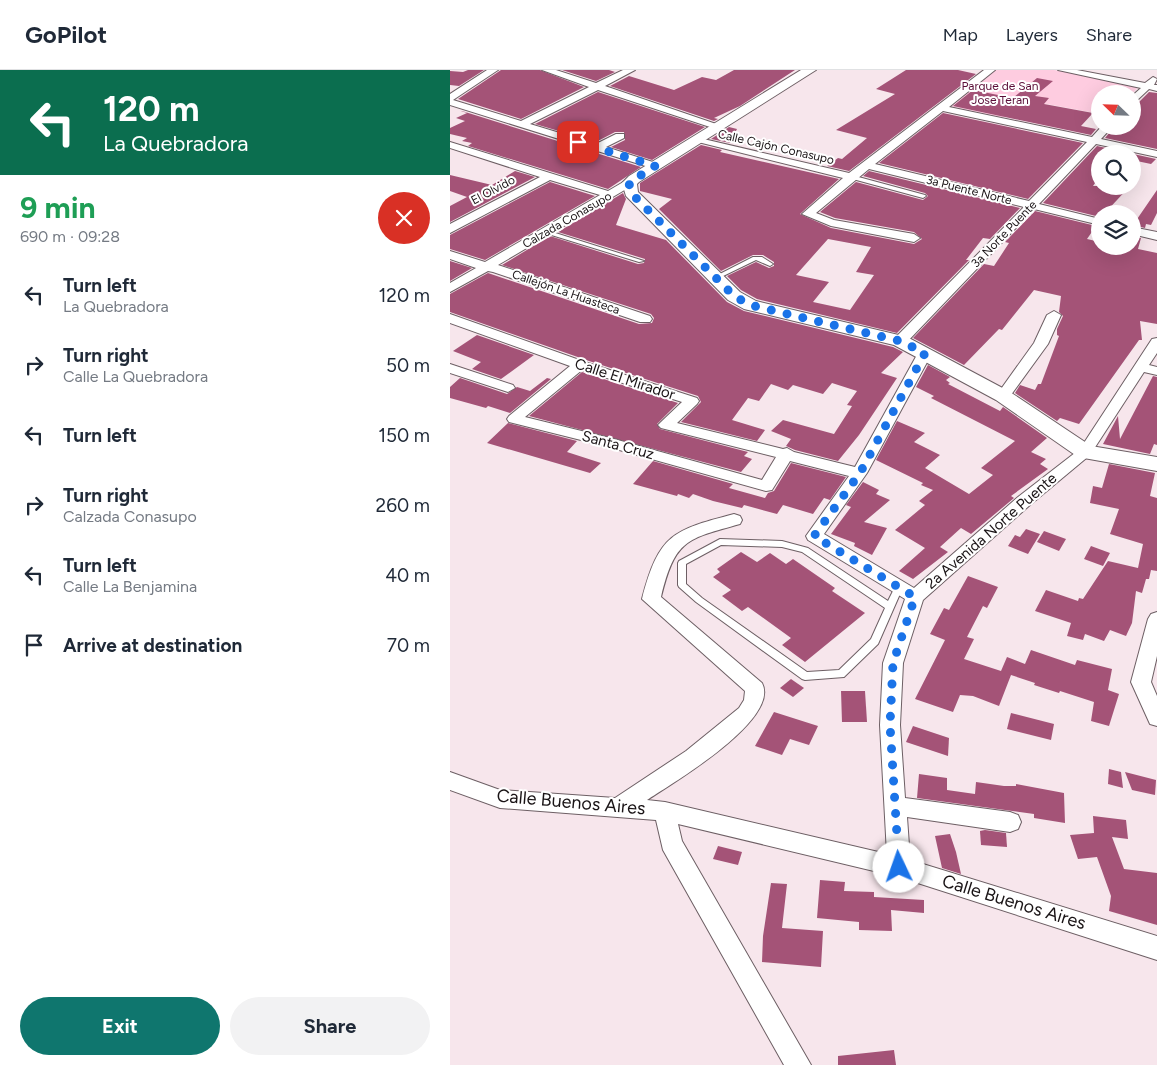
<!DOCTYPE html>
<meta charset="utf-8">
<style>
body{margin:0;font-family:Figtree,sans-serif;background:#f2f2f3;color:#1f2937;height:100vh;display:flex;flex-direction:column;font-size:19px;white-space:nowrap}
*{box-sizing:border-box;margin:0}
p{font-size:16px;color:#747a83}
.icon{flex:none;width:28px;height:28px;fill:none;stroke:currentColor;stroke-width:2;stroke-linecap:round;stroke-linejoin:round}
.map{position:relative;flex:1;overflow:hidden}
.sheet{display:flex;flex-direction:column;background:#fff;width:450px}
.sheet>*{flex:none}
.hud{background:#0b6e4f;color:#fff;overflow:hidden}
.needle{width:32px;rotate:293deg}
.tools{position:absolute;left:641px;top:15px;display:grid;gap:10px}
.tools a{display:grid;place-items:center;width:50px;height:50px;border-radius:50%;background:#fff;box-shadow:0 5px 20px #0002;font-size:25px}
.pin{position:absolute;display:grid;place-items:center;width:42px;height:42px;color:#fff;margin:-21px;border-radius:10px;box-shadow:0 2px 8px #0006}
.me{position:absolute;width:55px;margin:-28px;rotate:357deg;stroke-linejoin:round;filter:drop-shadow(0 0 4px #0008)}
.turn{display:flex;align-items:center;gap:18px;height:105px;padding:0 20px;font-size:22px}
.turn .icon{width:65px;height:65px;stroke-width:2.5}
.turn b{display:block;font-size:35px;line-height:42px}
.round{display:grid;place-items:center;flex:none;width:52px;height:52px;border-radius:26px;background:#f2f2f3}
.headline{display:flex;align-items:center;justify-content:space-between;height:85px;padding:0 20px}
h1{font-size:30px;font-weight:700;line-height:38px;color:#1e9e55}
.primary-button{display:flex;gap:10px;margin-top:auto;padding:10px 20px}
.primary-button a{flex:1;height:58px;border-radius:30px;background:#0f766e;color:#fff;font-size:20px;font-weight:700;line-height:58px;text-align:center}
.primary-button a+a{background:#f2f2f3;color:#1f2937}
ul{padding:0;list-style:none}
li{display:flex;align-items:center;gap:15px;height:70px;padding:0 20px}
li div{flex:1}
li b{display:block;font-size:19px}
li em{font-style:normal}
header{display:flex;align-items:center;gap:30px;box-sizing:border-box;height:70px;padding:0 25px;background:#fff;border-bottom:1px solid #e0e1e3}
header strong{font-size:24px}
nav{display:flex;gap:28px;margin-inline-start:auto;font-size:18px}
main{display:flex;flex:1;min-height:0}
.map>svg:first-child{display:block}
.green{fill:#fecce0}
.building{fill:#a45377;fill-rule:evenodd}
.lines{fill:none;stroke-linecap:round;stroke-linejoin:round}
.lane-casing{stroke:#6d5f64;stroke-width:2}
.street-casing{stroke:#6d5f64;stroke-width:2}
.secondary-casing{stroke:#6d5f64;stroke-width:2}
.lane{fill:#fff;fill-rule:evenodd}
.street{fill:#fff;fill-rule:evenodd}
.secondary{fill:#fff;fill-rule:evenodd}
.route{stroke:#1a73e8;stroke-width:9;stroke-dasharray:0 16.2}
.labels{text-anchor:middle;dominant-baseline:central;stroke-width:4;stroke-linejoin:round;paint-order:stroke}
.far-park-label{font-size:12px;fill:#5b0e38;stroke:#fff}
.far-street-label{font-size:12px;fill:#191315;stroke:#fff}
.street-label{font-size:15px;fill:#191315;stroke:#fff}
.near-street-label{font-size:18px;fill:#191315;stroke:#fff}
</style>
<header>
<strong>GoPilot</strong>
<nav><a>Map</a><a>Layers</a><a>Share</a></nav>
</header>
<main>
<section class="sheet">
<div class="hud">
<div class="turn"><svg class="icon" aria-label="left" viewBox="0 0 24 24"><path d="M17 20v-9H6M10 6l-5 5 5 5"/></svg><div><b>120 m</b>La Quebradora</div></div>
</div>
<div class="headline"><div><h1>9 min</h1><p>690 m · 09:28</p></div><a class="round" style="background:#d93025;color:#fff"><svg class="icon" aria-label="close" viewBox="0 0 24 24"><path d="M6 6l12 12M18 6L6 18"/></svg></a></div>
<ul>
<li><svg class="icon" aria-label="left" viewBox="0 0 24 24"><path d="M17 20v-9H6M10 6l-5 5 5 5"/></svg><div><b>Turn left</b><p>La Quebradora</p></div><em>120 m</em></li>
<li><svg class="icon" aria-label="right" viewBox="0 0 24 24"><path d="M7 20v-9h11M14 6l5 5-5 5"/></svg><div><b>Turn right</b><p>Calle La Quebradora</p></div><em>50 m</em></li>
<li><svg class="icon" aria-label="left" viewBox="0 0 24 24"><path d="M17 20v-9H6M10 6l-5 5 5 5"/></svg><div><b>Turn left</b></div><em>150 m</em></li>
<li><svg class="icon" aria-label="right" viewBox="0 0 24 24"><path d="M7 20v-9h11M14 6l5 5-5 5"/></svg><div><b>Turn right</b><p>Calzada Conasupo</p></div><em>260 m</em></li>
<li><svg class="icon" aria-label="left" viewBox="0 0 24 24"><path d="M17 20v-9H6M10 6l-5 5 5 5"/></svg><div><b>Turn left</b><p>Calle La Benjamina</p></div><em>40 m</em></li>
<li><svg class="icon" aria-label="arrive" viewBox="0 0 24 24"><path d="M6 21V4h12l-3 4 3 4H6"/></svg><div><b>Arrive at destination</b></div><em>70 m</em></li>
</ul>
<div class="primary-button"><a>Exit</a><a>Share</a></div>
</section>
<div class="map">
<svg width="707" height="995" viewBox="0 0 707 995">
<rect width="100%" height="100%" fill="#f7e6ec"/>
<polygon class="green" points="546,0 604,0 689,16 682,24 650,24 650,44 576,30 552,48 501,36"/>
<g class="building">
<polygon points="18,0 34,0 9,16 0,15 0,1 13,2"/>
<polygon points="51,0 90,0 134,17 71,49 8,29"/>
<polygon points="112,0 159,0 165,2 146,11"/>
<polygon points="284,0 345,0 290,36 264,48 268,49 264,51 160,16 179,6 224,20 252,7 266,10"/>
<polygon points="456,0 508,0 526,4 399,101 377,96 388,88 392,89 417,68 386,60 445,24 426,19"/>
<polygon points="587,8 603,11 585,26 599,28 594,34 643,43 631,56 646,59 641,65 503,36 523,20 563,28"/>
<polygon points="148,22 255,57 202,90 161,77 175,70 174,62 165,62 146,72 85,54"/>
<polygon points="699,22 707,23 707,79 655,68 660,62 665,63 672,56 682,56 682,44 690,36 686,35"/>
<polygon points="11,41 12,41 191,97 158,119 18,76 22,73 12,71 17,68 0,64 0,58 15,51 6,48 17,43"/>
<polygon points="493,43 633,73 578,129 429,93"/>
<polygon points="279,57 287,59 280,73 261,69"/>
<path d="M251,75L272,80L270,82L389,109L350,144L381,158L464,174L472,169L464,162L385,148L370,142L406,112L473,130L478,126L475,123L413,106L419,101L570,138L540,169L533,168L516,190H519L447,263L307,229L291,220L277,206L306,192L319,198L324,196V192L313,185H303L271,201L209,139L222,129L190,121V113ZM378,169L421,177L406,202L424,205L400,240L363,232L379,212L346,205Z"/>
<polygon points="647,76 706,89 701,94 682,90 682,84 650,84 650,106 643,116 680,116 654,144 650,144 650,147 593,133"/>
<polygon points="65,101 85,107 0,152 0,136 17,127 0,121 0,105 42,115"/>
<polygon points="100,112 145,126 35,190 0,179 0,165"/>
<polygon points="707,120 707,143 701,155 696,154 695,158 683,155"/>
<polygon points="173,123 176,129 166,155 216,170 277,232 294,241 443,277 453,282 431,303 447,308 409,365 388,391 345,380 336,376 341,369 321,361 333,350 384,364 402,336 397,335 407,321 382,313 373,324 343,315 338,320 321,314 309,331 298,328 282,350 315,360 307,371 231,352 251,332 248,326 139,291 0,242 0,224 38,203 189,254 202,253 204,248 201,244 52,195 100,166 188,194 194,193 195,189 108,162"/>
<polygon points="585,141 646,156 637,169 650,172 650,176 682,176 682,166 691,168 688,179 707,183 707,254 690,251 692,270 689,270 629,354 610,348 607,351 565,323 570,315 585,320 588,314 591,314 609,266 607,265 607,259 613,246 609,242 611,226 584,220 552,260 549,259 514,295 463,268 534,194 544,196 559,173 555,172"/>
<polygon points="0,191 22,198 0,211"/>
<polygon points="27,265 84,285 51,309 22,299 31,292 3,281"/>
<polygon points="478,295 500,307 496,310 500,313 498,314 550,341 553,337 597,368 581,382 596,389 590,394 598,399 561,426 564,428 521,464 511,458 490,477 498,482 463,509 449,501 475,478 445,460 475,435 469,431 483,420 471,415 473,413 426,390 447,351 475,363 464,372 490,385 475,398 519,424 543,405 531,398 565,371 481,328 484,326 466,317"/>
<polygon points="132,302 228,333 207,354 210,359 298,382 294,386 302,389 291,402 79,346"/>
<polygon points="703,306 707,307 707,375 704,374 700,384 653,374 668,346 670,369"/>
<polygon points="10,308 57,324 67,317 80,321 97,308 101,309 60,343 38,336 36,338 0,328 0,317"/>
<polygon points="58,353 127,371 117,382 151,393 140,403 37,373"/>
<polygon points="203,391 283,414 279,418 315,428 318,423 324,421 341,393 396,407 380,430 374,428 363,444 333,435 327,444 294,435 292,438 263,431 243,424 239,428 228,424 227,426 183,414"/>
<polygon points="659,394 705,403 700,426 707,428 707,501 701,500 699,509 696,509 692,523 686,521 682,553 676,566 660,560 654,571 635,564 633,570 617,566 621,553 585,541 596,520 628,531 629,528 633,529 658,491 688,498 693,474 660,464 669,439 640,433 643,416 652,418"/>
<polygon points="413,412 429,420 426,424 440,430 414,452 437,458 422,485 404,476 405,473 381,464 401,437 396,435"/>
<polygon points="576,459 590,464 578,484 558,476 565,465 570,467"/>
<polygon points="594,461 616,469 609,481 587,472"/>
<polygon points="641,476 660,483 653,496 634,489"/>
<polygon points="291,482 307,492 320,483 336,494 343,489 385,518 382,521 415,543 355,592 332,575 341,568 298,537 292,541 272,526 281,520 263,507 270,502 267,499"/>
<polygon points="518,506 548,517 537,538 533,536 517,567 524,569 514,589 551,601 557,587 575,594 581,580 625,595 627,590 662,599 658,620 669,624 659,656 641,651 644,632 610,621 609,623 584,615 585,613 561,605 549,636 523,626 510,625 503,642 465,629 495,570 480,564 494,538 499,540"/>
<polygon points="341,609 354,618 343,627 330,618"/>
<polygon points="391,621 415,621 417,652 392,652"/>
<polygon points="324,642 368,656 359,675 340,669 332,685 305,676"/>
<polygon points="561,643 604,654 601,670 557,659"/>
<polygon points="463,656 499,668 498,686 456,672"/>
<polygon points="659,699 671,702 673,718 658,714"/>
<polygon points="675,702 706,710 705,725 682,720"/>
<polygon points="469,704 497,708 497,720 525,724 526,712 554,716 566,716 566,714 614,723 615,753 584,748 584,744 467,728"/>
<polygon points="643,746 676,750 678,769 662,767 674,799 707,803 707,855 659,841 661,826 647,787 628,789 620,765 644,763"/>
<polygon points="535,760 556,763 557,777 531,775 530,761"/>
<polygon points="500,764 506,782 511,804 492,798 485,766"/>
<polygon points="268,776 292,782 288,795 263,789"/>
<polygon points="370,810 395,812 394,821 424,822 424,827 474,830 474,843 441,840 442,861 409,860 409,852 367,848"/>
<polygon points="321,813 337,814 332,858 373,861 371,897 312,892 313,866"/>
<polygon points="444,980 446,995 388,995 388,986"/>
</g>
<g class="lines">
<defs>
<g id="lane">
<polygon points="401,105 475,125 476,126 473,128 399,108 399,106"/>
<polygon points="95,161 99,161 194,191 189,192 95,163"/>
<polygon points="303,187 312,187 323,194 320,196 306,190 267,209 262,208"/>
<path d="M270,469L332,471L358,478L438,531L446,515H452L453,517L428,574L394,607L355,610L352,609L246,532L229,517L228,515V493L229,491ZM271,475L332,477L352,482L435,538L421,569L389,600L357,602L252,528L236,514V494Z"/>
</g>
<g id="street">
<polygon points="37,0 48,0 3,30 71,51 139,17 92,0 106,0 146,13 173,0 185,0 155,16 272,56 263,58 148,20 80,54 146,74 166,64 174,64 174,68 156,77 209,94 210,96 205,99 0,35 0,24"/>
<path d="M534,0H545L499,37L642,67L652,56H663L651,69L707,81V87L646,74L589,134L650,149V155L584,139L455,274L450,275L443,271L445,268L574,137L419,99L366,143L384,150L464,164L470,168L464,172L381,156L352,144L393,108L240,70L245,67L399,103ZM493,41L637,72L579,131L425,94Z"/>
<polygon points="608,0 627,0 695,13 703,7 707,9 704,15 707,15 707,21 699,19 682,35 682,26 691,18"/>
<polygon points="0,72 158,121 175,111 183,111 183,115 48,195 200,246 202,249 200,252 190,252 43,202 38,201 0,222 0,213 26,198 0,189 0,181 35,192 150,125 100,110 0,163 0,154 90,107 0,78"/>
<polygon points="682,157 707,162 707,170 682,164"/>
<polygon points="604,241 611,245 598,274 558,329 548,329 546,326 584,273 597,245"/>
<path d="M0,244L135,292L247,328L249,331L247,334L227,353L333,379L337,378L344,382L405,397L468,283L475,279L480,280L482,283L417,403L374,464L464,518L568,427L630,379L702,269L707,268V283L699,295L707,297V305L694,302L640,385L580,435L473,530L453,593L450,655L455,728L560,742L568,745L571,752L568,759L560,762L457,747L460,790L707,866V890L449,807L228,754L232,771L361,995H334L213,780L206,750L50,738L0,720V702L50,720L165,728L236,681L289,638L294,630L295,621L192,529C209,464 223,460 284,444L290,446L292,450L290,454C237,469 225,469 211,527L312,613C331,649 223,713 197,730L215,732L437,784L430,655L433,593L455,529L358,470L356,466L399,406L340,391L322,420L316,421L155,376L59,352L57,349L59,346L120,296L0,253ZM132,300L232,332L211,352L208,355L211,358L326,387L312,410L164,369L75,347Z"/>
<polygon points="0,294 63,315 65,318 58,322 0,303"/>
<polygon points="707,542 707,586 701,612 707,626 707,656 700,654 681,612 698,549 701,544"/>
</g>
<polygon id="secondary" points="351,0 366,0 189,112 187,114 188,122 290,222 306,231 457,267 560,322 641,376 707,387 707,401 628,387 546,330 444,275 294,239 278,230 176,126 172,113 179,106"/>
</defs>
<use href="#lane" class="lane-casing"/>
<use href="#street" class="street-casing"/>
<use href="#secondary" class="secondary-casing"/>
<use href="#lane" class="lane"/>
<use href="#street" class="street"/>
<use href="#secondary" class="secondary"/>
</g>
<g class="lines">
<polyline class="route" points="128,72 205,96 179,113 181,123 284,226 300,235 450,271 475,283 410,403 364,466 465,527 443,593 440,655 449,797"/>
</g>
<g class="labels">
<g class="far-park-label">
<text x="550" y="16">Parque de San<tspan x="550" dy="14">Jose Teran</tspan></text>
</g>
<g class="far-street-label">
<text transform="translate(326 77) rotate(13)">Calle Cajón Conasupo</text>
<text transform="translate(43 120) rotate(-28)">El Olvido</text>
<text transform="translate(519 120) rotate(14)">3a Puente Norte</text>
<text transform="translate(117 150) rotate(-30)">Calzada Conasupo</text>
<text transform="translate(554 164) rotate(-46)">3a Norte Puente</text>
<text transform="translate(116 222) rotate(19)">Callejón La Huasteca</text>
</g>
<g class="street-label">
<text transform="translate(175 309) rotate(18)">Calle El Mirador</text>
<text transform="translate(168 375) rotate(15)">Santa Cruz</text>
<text transform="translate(541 461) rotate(-41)">2a Avenida Norte Puente</text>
</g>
<g class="near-street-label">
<text transform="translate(121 732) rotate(5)">Calle Buenos Aires</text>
<text transform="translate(564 832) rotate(17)">Calle Buenos Aires</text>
</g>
</g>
</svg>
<div class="tools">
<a><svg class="needle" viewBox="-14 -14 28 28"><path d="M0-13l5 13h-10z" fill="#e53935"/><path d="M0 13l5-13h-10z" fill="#747a83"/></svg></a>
<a><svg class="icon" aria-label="search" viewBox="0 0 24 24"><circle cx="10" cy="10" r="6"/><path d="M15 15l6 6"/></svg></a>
<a><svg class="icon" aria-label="layers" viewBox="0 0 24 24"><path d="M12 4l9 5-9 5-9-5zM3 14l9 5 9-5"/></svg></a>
</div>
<div class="pin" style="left:128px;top:72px;background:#d93025"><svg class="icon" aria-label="arrive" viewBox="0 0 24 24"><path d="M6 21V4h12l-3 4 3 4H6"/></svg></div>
<svg class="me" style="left:449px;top:797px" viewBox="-20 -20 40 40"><circle r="19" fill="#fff"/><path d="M0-13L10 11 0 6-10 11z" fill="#1a73e8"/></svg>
</div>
</main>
